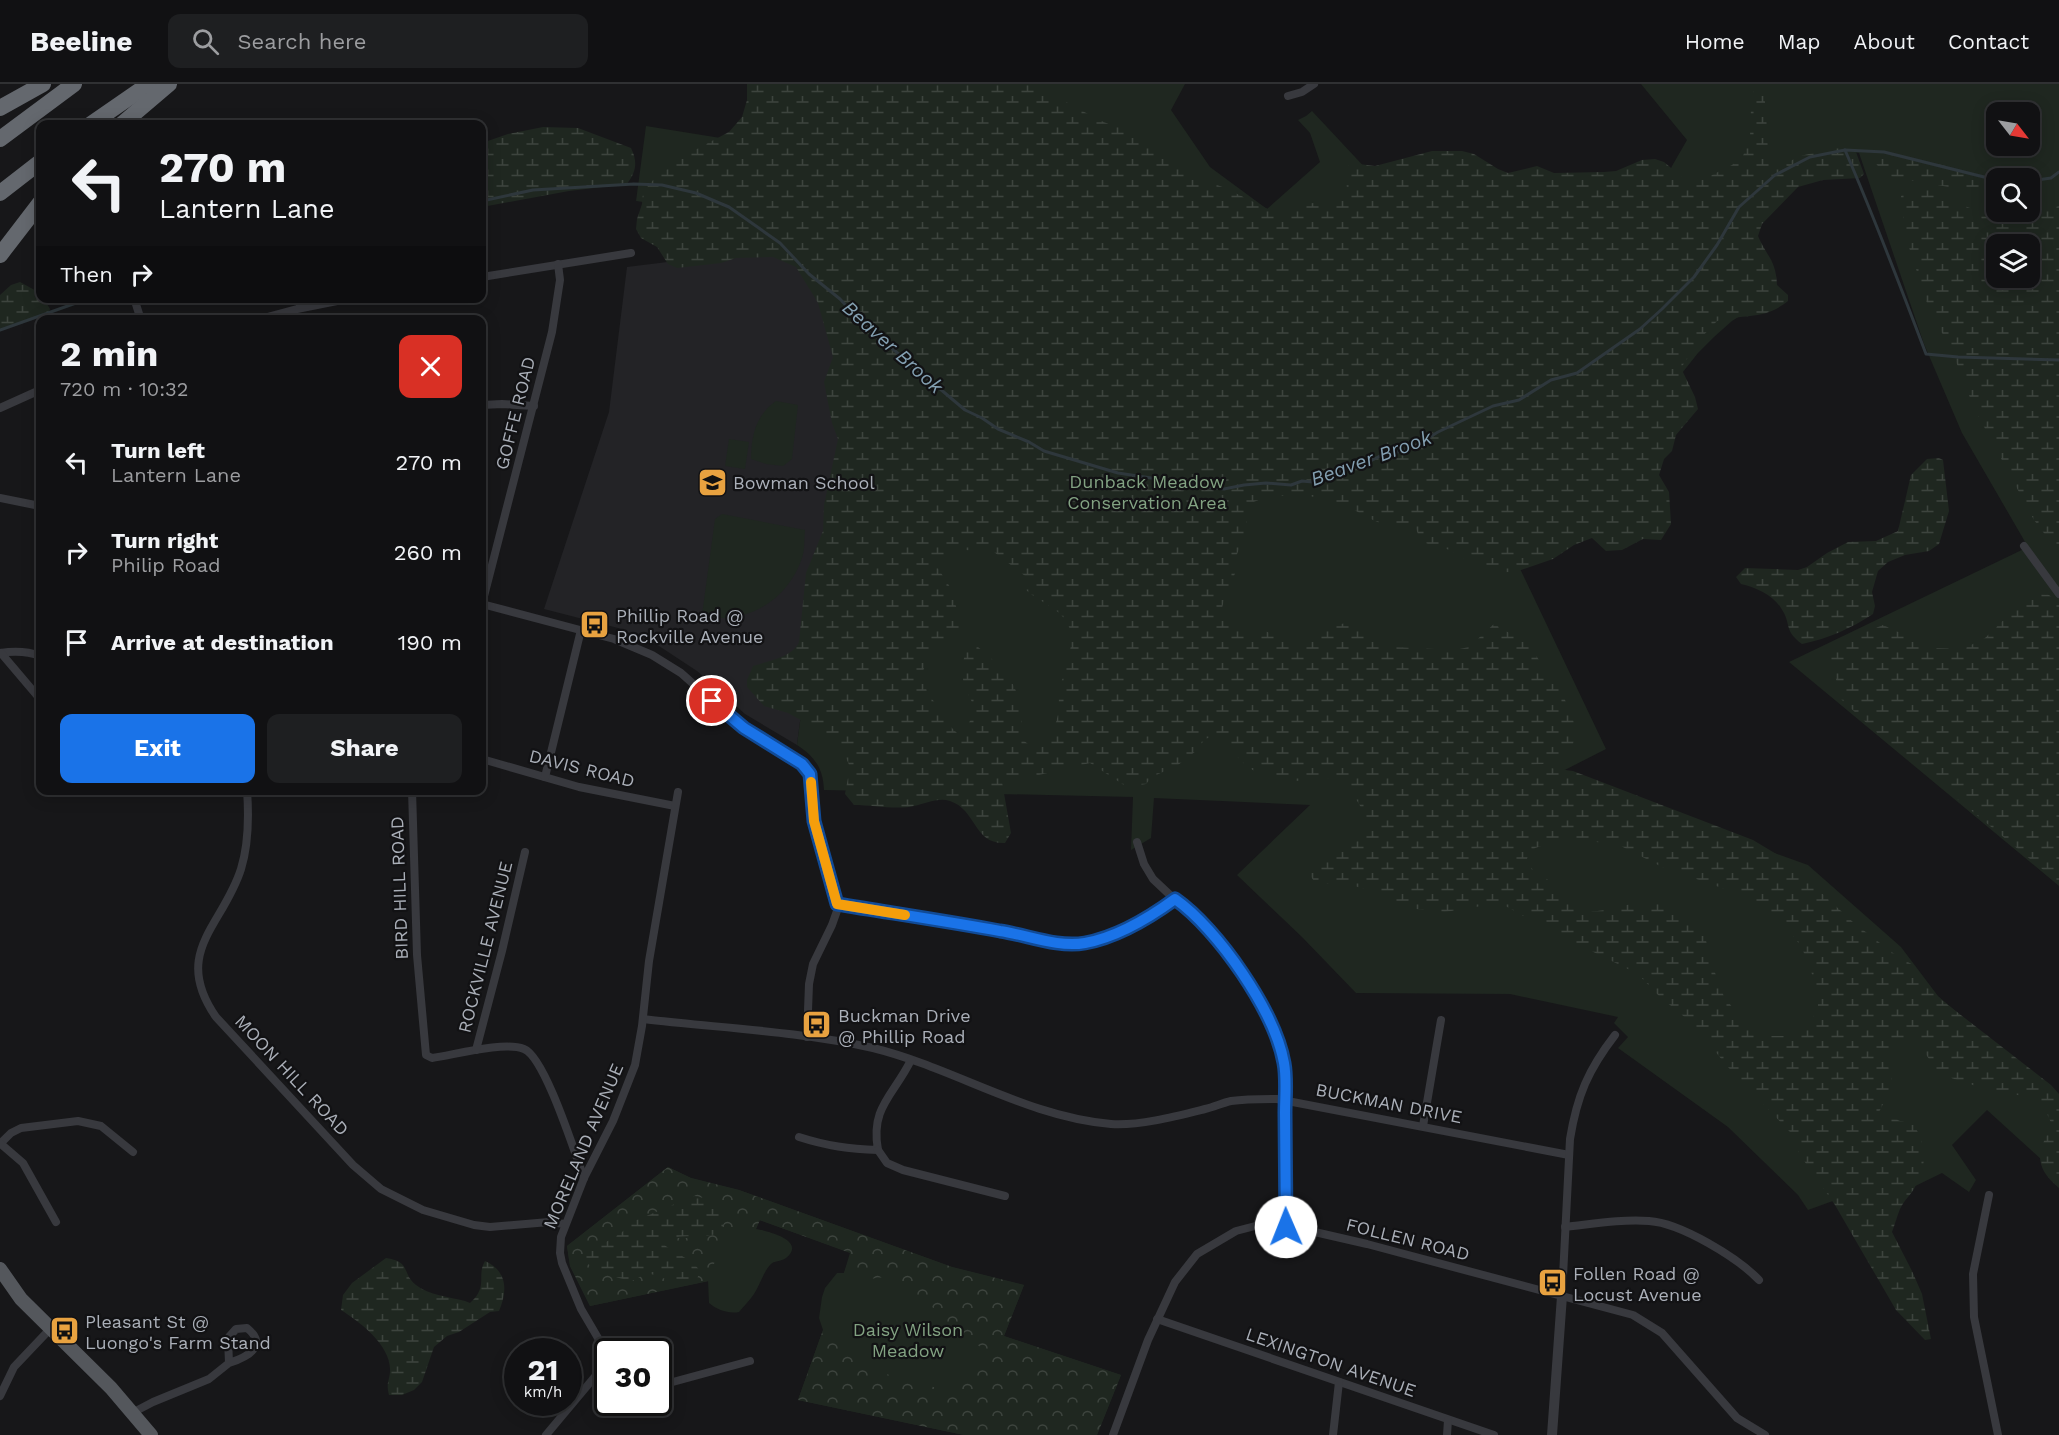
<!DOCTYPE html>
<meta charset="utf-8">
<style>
body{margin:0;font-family:"Work Sans",sans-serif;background:#1e1f21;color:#f1f3f6;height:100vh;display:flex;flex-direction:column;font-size:22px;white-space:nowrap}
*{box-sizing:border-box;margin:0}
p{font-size:20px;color:#9c9da0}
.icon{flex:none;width:33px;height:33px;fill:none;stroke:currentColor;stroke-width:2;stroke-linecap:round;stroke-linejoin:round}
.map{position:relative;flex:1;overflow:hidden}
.panel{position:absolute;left:36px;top:231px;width:450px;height:480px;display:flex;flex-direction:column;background:#111113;border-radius:12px;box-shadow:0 3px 15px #0003,0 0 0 2px #303133}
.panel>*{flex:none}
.guide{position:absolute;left:36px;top:36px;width:450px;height:183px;border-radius:12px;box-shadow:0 3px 15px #0003,0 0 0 2px #303133;background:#111113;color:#f1f3f6;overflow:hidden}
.needle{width:39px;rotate:121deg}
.fabs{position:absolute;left:1986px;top:18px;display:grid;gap:12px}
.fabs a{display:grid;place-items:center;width:54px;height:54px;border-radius:12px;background:#111113;box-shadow:0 3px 15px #0003,0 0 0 2px #303133;font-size:30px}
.speed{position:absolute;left:504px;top:1254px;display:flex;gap:12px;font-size:30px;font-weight:700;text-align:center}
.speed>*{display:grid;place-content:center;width:78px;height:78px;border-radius:50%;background:#111113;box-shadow:0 3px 15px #0003,0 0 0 2px #303133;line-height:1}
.speed small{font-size:15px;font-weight:400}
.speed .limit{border:3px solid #111;border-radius:9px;background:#fff;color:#111}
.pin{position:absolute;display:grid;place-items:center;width:51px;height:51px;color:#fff;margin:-26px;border:3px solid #fff;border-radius:50%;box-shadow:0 2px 6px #0007}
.me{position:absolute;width:66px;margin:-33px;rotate:359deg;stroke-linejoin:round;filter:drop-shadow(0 0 4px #0008)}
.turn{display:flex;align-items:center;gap:21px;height:126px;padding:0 24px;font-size:27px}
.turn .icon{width:78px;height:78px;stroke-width:2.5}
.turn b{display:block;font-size:42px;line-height:51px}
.then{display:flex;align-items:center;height:57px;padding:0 24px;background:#0003;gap:12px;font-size:22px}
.round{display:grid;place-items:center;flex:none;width:63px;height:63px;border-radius:12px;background:#1e1f21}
.overview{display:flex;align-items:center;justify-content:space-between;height:102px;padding:0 24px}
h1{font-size:36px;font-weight:700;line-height:45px}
.cta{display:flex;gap:12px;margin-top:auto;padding:12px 24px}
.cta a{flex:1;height:69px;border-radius:12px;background:#1a73e8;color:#fff;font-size:24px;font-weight:700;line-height:69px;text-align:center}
.cta a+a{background:#1e1f21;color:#f1f3f6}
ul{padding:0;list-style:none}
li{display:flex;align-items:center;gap:18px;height:90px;padding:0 24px}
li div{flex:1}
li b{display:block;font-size:22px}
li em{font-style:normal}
header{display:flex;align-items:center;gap:36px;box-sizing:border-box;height:84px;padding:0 30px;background:#111113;border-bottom:2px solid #303133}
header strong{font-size:28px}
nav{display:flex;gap:33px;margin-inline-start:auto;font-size:21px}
.search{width:420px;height:54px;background:#1e1f21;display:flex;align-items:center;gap:15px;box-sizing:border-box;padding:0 21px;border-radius:12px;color:#9c9da0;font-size:22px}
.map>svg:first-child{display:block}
.built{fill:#232326}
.green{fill:#1f2720;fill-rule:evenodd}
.forest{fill:url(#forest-crowns);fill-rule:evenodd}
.wetland{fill:url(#wetland-marsh);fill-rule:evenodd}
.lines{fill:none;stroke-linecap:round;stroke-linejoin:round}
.stream{stroke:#2e373c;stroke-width:3}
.minor{stroke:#38393e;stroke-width:8}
.tertiary{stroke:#38393e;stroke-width:10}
.primary{stroke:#54575c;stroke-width:14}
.motorway{stroke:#64686e;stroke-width:16}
.route-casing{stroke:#114b97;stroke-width:15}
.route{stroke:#1a73e8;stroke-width:10}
.slow{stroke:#f59e0b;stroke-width:10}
.labels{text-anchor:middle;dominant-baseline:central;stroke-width:4.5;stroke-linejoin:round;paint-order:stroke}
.street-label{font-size:18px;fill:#aaafb8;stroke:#121214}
.park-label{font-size:18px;fill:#82a282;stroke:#121214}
.poi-label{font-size:18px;fill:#aaafb8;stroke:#121214;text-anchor:start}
.water-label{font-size:20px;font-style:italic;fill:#839fb1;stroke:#121214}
</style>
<header>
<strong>Beeline</strong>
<div class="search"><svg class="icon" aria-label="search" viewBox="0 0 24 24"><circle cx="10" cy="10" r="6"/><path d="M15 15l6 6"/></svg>Search here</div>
<nav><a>Home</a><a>Map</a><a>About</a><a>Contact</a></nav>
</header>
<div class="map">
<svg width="2059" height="1351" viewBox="0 0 2059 1351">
<defs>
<pattern id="forest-crowns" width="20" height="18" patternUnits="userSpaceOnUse" patternTransform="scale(1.5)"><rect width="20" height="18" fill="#1f2720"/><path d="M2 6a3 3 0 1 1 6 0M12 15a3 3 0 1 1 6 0" fill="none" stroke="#3d443e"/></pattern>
<pattern id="wetland-marsh" width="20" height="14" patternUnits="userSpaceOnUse" patternTransform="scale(1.5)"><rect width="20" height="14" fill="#1f2720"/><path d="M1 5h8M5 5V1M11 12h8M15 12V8" fill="none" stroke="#3d443e"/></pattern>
</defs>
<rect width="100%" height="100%" fill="#171719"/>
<polygon class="built" points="879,165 813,537 797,661 745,630 697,587 659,562 618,544 544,525 609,328 627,183 740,169"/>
<g class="green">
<path d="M766,0H1185L1171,26L1210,83L1267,125L1320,78L1310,49L1298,36L1306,32L1312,27L1572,305L1672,82L1687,56L1641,0H2059V802L1789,578L2028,463L1962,349L1924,260L1859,69L1852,68L1739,124L1764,217L1732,237L1714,253L1698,269L1675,298L1503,449L1606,665L1555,691L1808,781L1901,863L1938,912L2059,1016V1087L2042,1076L1987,1026L1952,1061L1976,1096L1969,1108L1942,1089L1897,1111L1855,1109L1808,1126L1798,1111L1728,1043L1618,964L1628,953L1614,939L1618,933L1510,910L1356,909L1302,853L1237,791L1310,721L1154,714L1151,754L1131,766L1133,713L824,706C823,684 815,673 797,661L813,537L879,165L766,136L636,117L646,42L758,60ZM1996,28H2030V62H1996ZM1996,94H2030V128H1996ZM1996,160H2030V194H1996Z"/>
<path d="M776,317L798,321L792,375L783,382L766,380L751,375C751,352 756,331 776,317Z"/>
<polygon points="729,355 749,358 745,385 725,382"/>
<path d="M722,430L805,446C804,455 805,466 802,474C791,507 764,529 730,534C721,535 711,532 702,531L715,435Z"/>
<path d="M668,1083L691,1094L739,1106L952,1183L1024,1201L1004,1252L1121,1291L1097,1351H964L798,1316L823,1246L819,1234L822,1213L825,1204L837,1189H844L851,1169L759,1136L756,1145C769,1147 807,1157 786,1174C781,1178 774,1176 770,1181C763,1189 760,1201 754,1210C750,1216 744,1222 739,1228C729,1230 717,1226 709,1219L708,1197L590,1222L570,1182L567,1162Z"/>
</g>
<path class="forest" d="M668,1083L691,1094L739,1106L952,1183L1024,1201L1004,1252L1121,1291L1097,1351H964L798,1316L823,1246L829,1253L863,1271L881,1286L889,1291L908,1294L922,1300L941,1305H949L952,1303L965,1286L982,1276L983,1267L979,1262L958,1250L937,1227L896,1194L891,1192L863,1196L844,1189L850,1169L760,1136L756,1145C750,1144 742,1143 737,1147C724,1154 711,1183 709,1197L590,1222L570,1182L567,1162ZM683,1114L697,1154H670L661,1157L665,1162L677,1169L672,1199L663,1193L647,1189L591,1164L601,1161L621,1149L634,1137L671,1122Z"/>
<g class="wetland">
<path d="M747,0H1033L1099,36L1111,41L1128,44L1166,76L1184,88L1225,104L1276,129L1292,127L1305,120L1331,117L1347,105L1346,94L1342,83L1359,80L1375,82L1432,67H1462L1474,70L1498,85L1508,89L1537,82L1554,89L1604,88L1616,87L1642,76L1655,75L1664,78L1683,94L1692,97L1706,94L1732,81L1743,72L1750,53L1751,25L1755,0H1760C1769,12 1765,67 1771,87L1800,72L1844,62L1856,68L1864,90L1860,94L1823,96L1798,103L1762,140L1758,152C1767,173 1776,176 1777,201L1788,211V217C1763,237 1745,229 1717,237L1700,255L1681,284L1695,313L1698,325L1676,351L1672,367L1664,375L1659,391L1669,408L1671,440L1661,456L1643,455L1622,466L1606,467L1592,454L1574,461L1553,475L1518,487L1498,489L1480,484L1450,466L1421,458L1415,442C1376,445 1373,433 1341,420C1316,410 1273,407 1250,420L1247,428L1246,448L1235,475L1236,487L1224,516L1221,528L1225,538L1236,547L1263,546L1285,556H1304L1325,545L1345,539L1359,545L1374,556L1393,563L1455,566L1469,563L1494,540L1528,560L1563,611L1576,643L1572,668L1543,680L1527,681L1573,687L1753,756L1786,776L1854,839L1893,869L1913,881L1939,914L2051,1001L2059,1010V1104C2032,1081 2038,1067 2052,1041L2045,1025L2023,1012L1985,1005L1939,990L1917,957L1902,955C1884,972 1887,978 1893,1000L1879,1028L1900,1037L1912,1038C1926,1059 1928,1079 1916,1101C1912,1110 1904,1116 1900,1125C1897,1132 1895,1140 1892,1148L1912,1187L1922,1210L1931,1255L1925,1256L1896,1226L1835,1121L1800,1071L1790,1048L1727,982L1693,940L1659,912L1638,890L1551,847L1500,819L1445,828L1407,824L1370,806L1350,801L1331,800L1314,797L1309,790C1328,770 1353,766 1370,744C1363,725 1350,697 1327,694C1316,693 1305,697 1295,697C1291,697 1264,690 1259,689C1242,683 1231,664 1220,650L1205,655L1196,667L1178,681L1152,693L1146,700L1127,703L1090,679L1039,691L1016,693L1002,698L1011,749L1005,759C973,760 977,726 950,717C938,713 925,720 914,722C897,726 872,721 854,721L845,710L850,683L843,667L815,644L788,629L764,622L747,603V596L753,582C768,577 793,573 799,558L806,489L823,447L824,421L838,355L832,339L824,298L833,273L818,219L796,183L773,173L736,174L721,179L677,184L668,180L657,163L641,154L636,145L637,135L642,120L643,108L654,95L687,70L729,48L742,33L747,16ZM966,466L994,468L1029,495L1026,506C1038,517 1057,523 1066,537C1079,556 1064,585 1060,604C1058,616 1060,630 1055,641C1050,652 1044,660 1033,664L1023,656C1020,605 1018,597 978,563L967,564C962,576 962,590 964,603C966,608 969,611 971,616C977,629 969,643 958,650L951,643L941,626L927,609L923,587L930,569L962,548L959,532L950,503L934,478ZM1565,755L1617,760L1662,783L1739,810L1782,837L1800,861L1809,879L1818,913V926L1803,947L1790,952H1766L1745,942L1723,910L1711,878L1704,848C1693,841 1668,821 1657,819C1632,813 1595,837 1574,823C1565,816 1560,806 1552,799C1542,790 1530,789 1527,774L1535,764Z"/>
<path d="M543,43L578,44L631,64C638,78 636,88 627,100L569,107L482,123V59L508,50Z"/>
<path d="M1875,66C1895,70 1988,88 1994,103L1989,107L1976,108L1888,92L1876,80Z"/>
<path d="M1909,103L1925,104L1950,117L1990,131H2024L2059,122V469L2034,436L1974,324L1953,270L1928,222L1906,154L1901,112ZM1996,160H2030V194H1996Z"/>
<polygon points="20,198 40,209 40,214 44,215 50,225 48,230 0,245 0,211 11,201"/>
<path d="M1939,374L1943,376L1949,427L1939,460L1929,467L1905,471L1888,478L1878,487L1872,508L1875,522L1873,530C1852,544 1827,555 1802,560C1783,546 1792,540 1781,524C1773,511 1755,503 1741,500L1736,493L1745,484L1798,486L1807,483L1827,469L1848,458L1876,457L1898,447L1911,391L1927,375Z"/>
<polygon points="2039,510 2049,511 2059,519 2059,799 1876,648 1841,615 1834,587 1818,571 1843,557 1883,541 1934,564 1963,565 1985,554 2022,518"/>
<path d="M695,1112C710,1115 719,1120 726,1134L720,1149C701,1155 680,1149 661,1157C671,1170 690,1172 700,1187L697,1195L688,1201C672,1199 663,1193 647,1189L632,1197C611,1192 598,1191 582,1174L591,1164L601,1161L621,1149L634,1137L671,1122L683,1114Z"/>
<path d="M386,1174C412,1178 401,1189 416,1201C429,1211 449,1213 465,1217L470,1219C489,1202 476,1192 485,1177C507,1187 508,1206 499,1227L490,1228L459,1248L447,1252L434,1263L422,1298L414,1306L402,1311H389C386,1299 389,1298 390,1288C392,1262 360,1238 341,1226L343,1211L352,1199Z"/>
</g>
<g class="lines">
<g class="stream">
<path d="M1845,66C1874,133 1900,201 1926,270L1958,273L2059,276"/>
<polyline points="2030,97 2051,94 2059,88"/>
<polyline points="482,117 533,106 634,100 662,101 696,109 717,118 729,123 780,159 809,190 840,215 862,239 965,326 982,334 998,345 1029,358 1044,367 1118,389 1158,395 1169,401 1180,400 1224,405 1244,401 1266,399 1291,401 1302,397 1312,398 1327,390 1361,382 1380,372 1410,365 1438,348 1493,322 1519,316 1551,296 1577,289 1640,245 1662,225 1694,193 1717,161 1739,123 1775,91 1810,73 1845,66 1884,68 1996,96"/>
<polyline points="0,246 90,214"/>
</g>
<g class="minor">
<polyline points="1288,12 1302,8 1314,0"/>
<polyline points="482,193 631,169"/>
<polyline points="134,214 141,236"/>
<polyline points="256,236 297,225 352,214"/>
<polyline points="482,321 502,320 534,322"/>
<polyline points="0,324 40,306"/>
<polyline points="0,414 40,422"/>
<polyline points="2024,462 2059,510"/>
<polyline points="482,520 614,555 652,571 681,589 743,644 802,680 810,690 814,737 838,824 832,841 813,880 809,900 807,953"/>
<polyline points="482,520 552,248 560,196 558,180"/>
<path d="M0,569C14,567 27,567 40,572"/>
<polyline points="1,569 40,615"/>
<polyline points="482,675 579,703 675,722"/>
<polyline points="545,693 581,546"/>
<path d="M247,706C249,733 249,759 241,785C223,842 171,868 216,933L353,1081L381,1105L423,1126L474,1141L490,1143L549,1138L565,1140"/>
<path d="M412,706L417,871L426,971L432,974C454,971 504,957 524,965C545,973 575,1070 584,1094"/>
<polyline points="1137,758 1144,780 1153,795 1170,811 1189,825 1218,856 1250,902 1273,943 1285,980 1286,1143"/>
<path d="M837,820C893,829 949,836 1004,847C1030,853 1059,864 1085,859C1118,852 1149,834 1175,815"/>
<path d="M643,935C719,944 798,947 873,964C954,984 1027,1033 1111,1040C1139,1042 1177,1032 1205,1025C1214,1023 1222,1019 1231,1017C1246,1015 1261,1015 1277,1015L1569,1071"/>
<polyline points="476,966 502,867 525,768"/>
<polyline points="1423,1042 1441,936"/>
<path d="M799,1053C827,1062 849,1065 878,1066C870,1023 894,1011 911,976"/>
<polyline points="0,1060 11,1049 21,1044 78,1037 101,1042 133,1068"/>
<polyline points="1,1060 23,1079 56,1138"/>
<polyline points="878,1066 887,1079 903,1086 1005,1112"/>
<polyline points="1989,1111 1973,1190 1974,1233 1998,1351"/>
<path d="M1565,1143C1593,1140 1621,1135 1649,1137C1681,1139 1738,1174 1759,1196"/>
<path d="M1562,1212L1570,1055C1577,1012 1588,986 1615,951"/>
<polyline points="1157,1235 1494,1351"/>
<polyline points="658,1302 750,1277"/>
<polyline points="0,1312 14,1283 51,1244"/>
<path d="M132,1329L153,1318L209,1295L229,1279L228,1254L236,1245L247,1244C269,1262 247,1273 229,1279"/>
<polyline points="546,1351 608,1277 598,1254 581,1225 562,1179 560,1169 561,1153 584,1094 613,1037 635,981 642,942 649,877 678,708"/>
<polyline points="1113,1351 1148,1256 1175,1198 1197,1170 1236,1147 1263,1140 1306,1146 1367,1160 1633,1231 1662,1249 1737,1334 1765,1351"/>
<polyline points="1333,1351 1339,1298"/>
<polyline points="1447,1351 1448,1336"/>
</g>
<polyline class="tertiary" points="1552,1351 1562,1212"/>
<polyline class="primary" points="0,1185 21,1215 111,1304 151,1351"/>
<g class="motorway">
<polyline points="0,24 43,0"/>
<polyline points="91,40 149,0"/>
<polyline points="122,40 169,0"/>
<polyline points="0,55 74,0"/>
<polyline points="0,109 40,78"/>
<polyline points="0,171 40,119"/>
</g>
</g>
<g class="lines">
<defs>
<path id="route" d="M712,617L744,644L802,680L810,690L814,737L837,820C891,829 946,837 1000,847C1027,851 1058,864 1085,859C1118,853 1149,834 1175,815C1218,845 1275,928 1284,979C1287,995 1285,1013 1285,1029C1285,1067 1286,1105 1286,1143"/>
</defs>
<use href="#route" class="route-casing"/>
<use href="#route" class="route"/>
<polyline class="slow" points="811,698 814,737 837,820 905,831"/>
</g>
<defs>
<symbol id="school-square" viewBox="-11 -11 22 22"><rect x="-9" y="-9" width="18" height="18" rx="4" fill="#e8a240" stroke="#121214"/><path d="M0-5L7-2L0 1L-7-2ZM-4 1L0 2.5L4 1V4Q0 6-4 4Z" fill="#111"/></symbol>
<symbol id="bus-square" viewBox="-11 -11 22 22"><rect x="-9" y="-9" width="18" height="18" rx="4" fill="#e8a240" stroke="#121214"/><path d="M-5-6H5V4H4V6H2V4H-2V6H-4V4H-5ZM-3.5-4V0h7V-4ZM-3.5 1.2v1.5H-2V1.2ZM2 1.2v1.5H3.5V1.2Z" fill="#111"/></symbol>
</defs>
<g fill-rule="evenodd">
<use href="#school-square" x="696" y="382" width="33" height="33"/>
<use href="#bus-square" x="578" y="524" width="33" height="33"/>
<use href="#bus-square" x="800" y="924" width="33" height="33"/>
<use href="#bus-square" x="1536" y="1182" width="33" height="33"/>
<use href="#bus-square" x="48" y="1230" width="33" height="33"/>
</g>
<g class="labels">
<g class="street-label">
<text transform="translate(515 329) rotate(-76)">GOFFE ROAD</text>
<text transform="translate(582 684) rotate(14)">DAVIS ROAD</text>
<text transform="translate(399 804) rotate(-92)">BIRD HILL ROAD</text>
<text transform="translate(485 863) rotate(-76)">ROCKVILLE AVENUE</text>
<text transform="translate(292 991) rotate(47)">MOON HILL ROAD</text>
<text transform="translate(1389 1019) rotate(11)">BUCKMAN DRIVE</text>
<text transform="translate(583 1062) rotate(-67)">MORELAND AVENUE</text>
<text transform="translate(1408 1155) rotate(14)">FOLLEN ROAD</text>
<text transform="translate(1331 1278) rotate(19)">LEXINGTON AVENUE</text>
</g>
<g class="park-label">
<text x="1147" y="397">Dunback Meadow<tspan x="1147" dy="21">Conservation Area</tspan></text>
<text x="908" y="1245">Daisy Wilson<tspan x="908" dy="21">Meadow</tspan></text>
</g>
<g class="poi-label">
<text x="733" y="398">Bowman School</text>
<text x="616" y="531">Phillip Road @<tspan x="616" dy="21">Rockville Avenue</tspan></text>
<text x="838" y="931">Buckman Drive<tspan x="838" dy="21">@ Phillip Road</tspan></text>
<text x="1573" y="1189">Follen Road @<tspan x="1573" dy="21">Locust Avenue</tspan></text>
<text x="85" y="1237">Pleasant St @<tspan x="85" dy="21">Luongo's Farm Stand</tspan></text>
</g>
<g class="water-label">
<text transform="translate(893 263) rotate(42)">Beaver Brook</text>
<text transform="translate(1371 374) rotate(-20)">Beaver Brook</text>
</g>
</g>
</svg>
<div class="fabs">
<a><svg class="needle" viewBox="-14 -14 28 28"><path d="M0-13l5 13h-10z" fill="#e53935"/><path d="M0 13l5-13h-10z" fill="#9c9da0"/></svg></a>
<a><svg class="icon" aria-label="search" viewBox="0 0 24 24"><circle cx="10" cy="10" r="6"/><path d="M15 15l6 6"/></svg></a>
<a><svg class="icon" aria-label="layers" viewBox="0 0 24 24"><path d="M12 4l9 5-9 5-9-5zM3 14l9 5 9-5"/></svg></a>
</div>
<div class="speed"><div>21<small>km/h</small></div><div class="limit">30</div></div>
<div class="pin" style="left:712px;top:617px;background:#d93025"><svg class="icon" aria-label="arrive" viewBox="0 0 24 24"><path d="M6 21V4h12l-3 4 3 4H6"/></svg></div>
<svg class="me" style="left:1286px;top:1143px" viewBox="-20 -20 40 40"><circle r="19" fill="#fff"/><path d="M0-13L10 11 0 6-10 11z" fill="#1a73e8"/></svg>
<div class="guide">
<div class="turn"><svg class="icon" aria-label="left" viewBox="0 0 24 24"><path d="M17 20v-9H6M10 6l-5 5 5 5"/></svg><div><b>270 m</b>Lantern Lane</div></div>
<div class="then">Then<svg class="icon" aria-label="right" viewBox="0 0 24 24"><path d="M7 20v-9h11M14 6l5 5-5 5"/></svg></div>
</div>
<section class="panel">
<div class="overview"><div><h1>2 min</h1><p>720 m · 10:32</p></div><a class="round" style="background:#d93025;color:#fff"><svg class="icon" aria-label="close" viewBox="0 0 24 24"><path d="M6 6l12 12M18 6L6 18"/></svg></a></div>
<ul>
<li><svg class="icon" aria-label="left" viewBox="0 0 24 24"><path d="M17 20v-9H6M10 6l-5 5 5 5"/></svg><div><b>Turn left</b><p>Lantern Lane</p></div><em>270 m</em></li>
<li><svg class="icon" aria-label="right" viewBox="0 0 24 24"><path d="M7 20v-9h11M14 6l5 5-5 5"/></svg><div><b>Turn right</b><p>Philip Road</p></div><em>260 m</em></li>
<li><svg class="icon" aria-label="arrive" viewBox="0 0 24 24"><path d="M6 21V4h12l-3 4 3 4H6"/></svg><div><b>Arrive at destination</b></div><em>190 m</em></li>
</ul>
<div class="cta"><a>Exit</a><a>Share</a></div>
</section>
</div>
